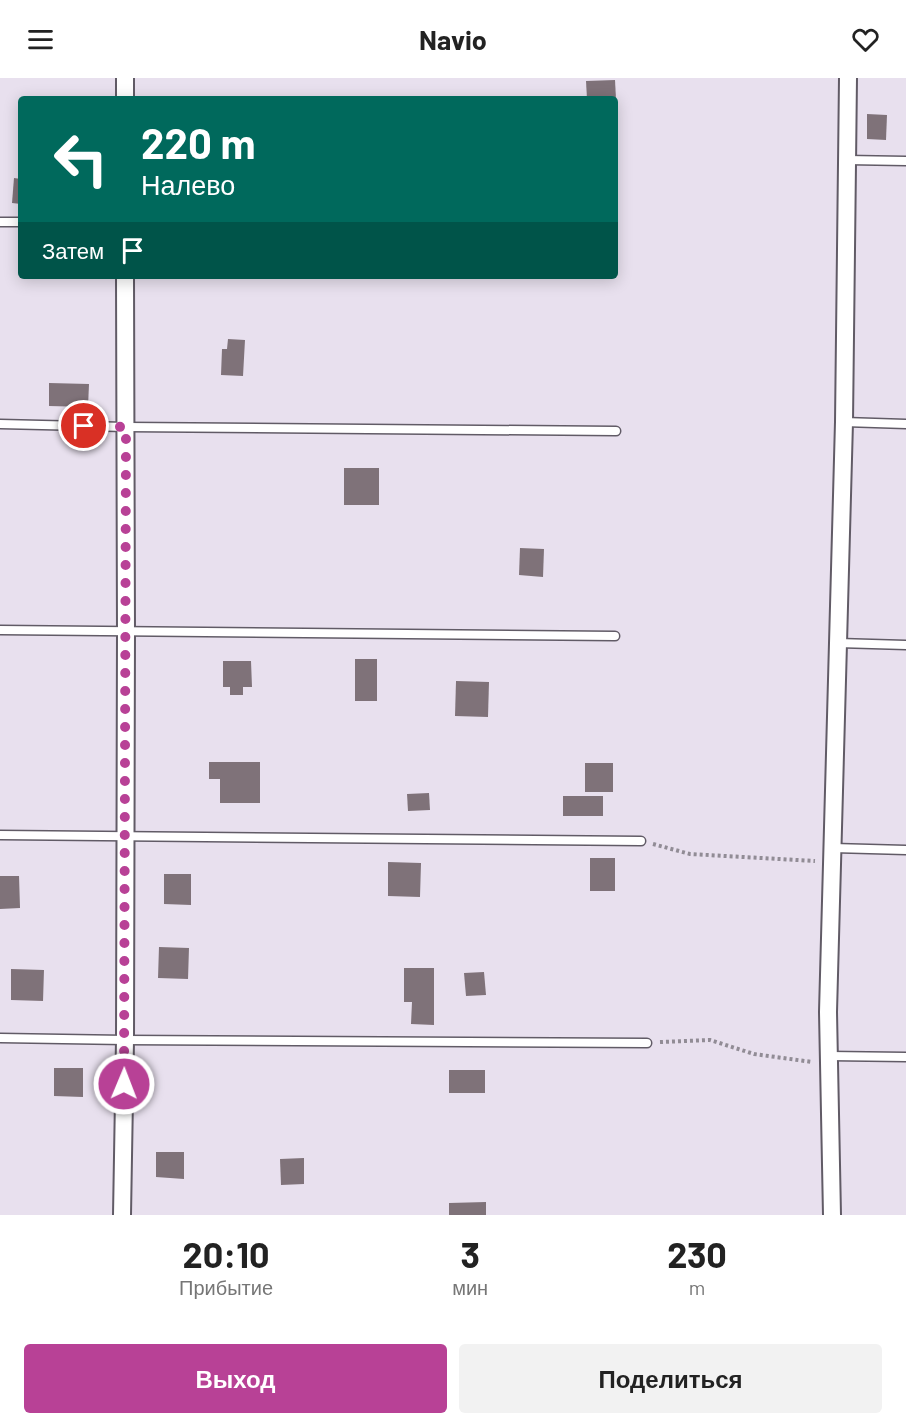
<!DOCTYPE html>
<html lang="ru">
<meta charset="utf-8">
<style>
body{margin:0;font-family:Barlow,sans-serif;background:#f2f2f2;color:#222;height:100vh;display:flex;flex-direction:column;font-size:22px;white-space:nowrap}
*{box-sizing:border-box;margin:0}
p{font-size:20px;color:#767676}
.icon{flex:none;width:33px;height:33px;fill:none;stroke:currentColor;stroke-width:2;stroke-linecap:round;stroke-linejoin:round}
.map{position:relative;height:1137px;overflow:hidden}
.details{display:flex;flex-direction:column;background:#fff;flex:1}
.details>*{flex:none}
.guide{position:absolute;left:18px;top:18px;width:600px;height:183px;border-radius:6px;box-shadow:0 3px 15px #0003;background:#00695c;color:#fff;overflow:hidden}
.pin{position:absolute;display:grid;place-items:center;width:51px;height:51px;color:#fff;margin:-26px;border:3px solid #fff;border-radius:50%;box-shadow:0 2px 6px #0007}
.me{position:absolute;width:66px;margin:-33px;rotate:1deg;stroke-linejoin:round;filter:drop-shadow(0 0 4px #0008)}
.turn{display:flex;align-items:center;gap:21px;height:126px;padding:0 24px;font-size:27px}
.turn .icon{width:78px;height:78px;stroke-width:2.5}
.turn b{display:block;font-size:42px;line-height:51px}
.then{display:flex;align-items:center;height:57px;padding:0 24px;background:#0003;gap:12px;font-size:22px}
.eta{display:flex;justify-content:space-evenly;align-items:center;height:102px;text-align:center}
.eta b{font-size:36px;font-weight:700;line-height:42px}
.cta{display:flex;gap:12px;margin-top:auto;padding:12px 24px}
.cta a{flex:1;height:69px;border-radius:6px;background:#b84196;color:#fff;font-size:24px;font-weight:700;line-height:69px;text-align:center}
.cta a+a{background:#f2f2f2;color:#222}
header{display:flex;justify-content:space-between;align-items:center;height:78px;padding:0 24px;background:#fff;font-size:27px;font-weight:700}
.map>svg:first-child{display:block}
.building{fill:#7f7279}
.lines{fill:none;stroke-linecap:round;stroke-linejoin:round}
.service-casing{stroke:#615b66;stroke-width:11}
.minor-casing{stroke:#615b66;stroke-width:20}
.path{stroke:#918c95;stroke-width:4;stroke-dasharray:3 3;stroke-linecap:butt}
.service{stroke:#fff;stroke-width:8}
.minor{stroke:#fff;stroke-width:16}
.route{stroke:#b84196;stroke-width:10;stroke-dasharray:0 18}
</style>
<header><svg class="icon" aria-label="menu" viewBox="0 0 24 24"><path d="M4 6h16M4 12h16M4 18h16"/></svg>Navio<svg class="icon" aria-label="heart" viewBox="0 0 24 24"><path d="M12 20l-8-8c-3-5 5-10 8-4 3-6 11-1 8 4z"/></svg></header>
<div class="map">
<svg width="906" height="1137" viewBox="0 0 906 1137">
<rect width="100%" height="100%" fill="#e8e0ee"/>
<g class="building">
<polygon points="615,2 616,21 587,21 586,3"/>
<polygon points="867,36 887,37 886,62 867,61"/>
<polygon points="14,100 21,101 21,126 12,125"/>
<polygon points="228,261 245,262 243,298 221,297 222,271 227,271"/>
<polygon points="49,305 89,306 88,329 49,328"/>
<rect x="344" y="390" width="35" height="37"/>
<polygon points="520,470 544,471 543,499 519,497"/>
<rect x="355" y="581" width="22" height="42"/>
<polygon points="223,583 251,583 252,609 243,609 243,617 230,617 230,609 223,609"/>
<polygon points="456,603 489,604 488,639 455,638"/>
<polygon points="209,684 260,684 260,725 220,725 220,701 209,701"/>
<rect x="585" y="685" width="28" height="29"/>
<polygon points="429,715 430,732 408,733 407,716"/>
<rect x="563" y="718" width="40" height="20"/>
<rect x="590" y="780" width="25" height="33"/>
<polygon points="388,784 421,785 420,819 388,818"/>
<polygon points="164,796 191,796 191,827 164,826"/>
<polygon points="0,798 19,798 20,830 0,831"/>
<polygon points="159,869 189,870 188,901 158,900"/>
<polygon points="404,890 434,890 434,947 411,946 412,924 404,924"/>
<polygon points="11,891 44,892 43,923 11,922"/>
<polygon points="484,894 486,917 466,918 464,895"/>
<polygon points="54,990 83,990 83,1019 54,1018"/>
<rect x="449" y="992" width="36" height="23"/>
<polygon points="156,1074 184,1074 184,1101 156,1099"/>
<polygon points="304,1080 304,1106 281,1107 280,1081"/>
<polygon points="486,1124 486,1137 449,1137 449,1125"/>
</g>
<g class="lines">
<defs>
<g id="service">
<polyline points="847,82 906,83"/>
<polyline points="0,144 21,144"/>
<polyline points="844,344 906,346"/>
<polyline points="0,346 126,349 616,353"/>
<polyline points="0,552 615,558"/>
<polyline points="838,565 906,567"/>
<polyline points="0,757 641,763"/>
<polyline points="833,770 906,772"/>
<polyline points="0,960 125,962 647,965"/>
<polyline points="829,978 906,979"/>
</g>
<g id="minor">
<polyline points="125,21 125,0"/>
<polyline points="122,1137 125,962 126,554 125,198"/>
<polyline points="832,1137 828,934 844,344 848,0"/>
</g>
</defs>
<use href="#service" class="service-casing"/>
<use href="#minor" class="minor-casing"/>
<g class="path">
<polyline points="653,766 690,776 815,783"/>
<polyline points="660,964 710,962 754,976 812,984"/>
</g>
<use href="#service" class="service"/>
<use href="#minor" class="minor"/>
</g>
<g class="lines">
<polyline class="route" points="84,348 126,349 124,1006"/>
</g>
</svg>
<div class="pin" style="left:84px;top:348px;background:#d93025"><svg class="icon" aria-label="arrive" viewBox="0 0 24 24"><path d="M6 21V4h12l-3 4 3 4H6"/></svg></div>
<svg class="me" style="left:124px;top:1006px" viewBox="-20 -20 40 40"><circle r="17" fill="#b84196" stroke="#fff" stroke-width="3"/><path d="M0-11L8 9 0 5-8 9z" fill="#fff"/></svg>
<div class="guide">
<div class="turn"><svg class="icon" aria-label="left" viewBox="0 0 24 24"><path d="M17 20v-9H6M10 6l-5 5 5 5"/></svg><div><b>220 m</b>Налево</div></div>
<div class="then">Затем<svg class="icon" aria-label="arrive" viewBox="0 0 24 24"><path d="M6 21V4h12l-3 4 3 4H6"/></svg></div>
</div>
</div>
<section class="details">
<div class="eta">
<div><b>20:10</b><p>Прибытие</p></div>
<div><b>3</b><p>мин</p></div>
<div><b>230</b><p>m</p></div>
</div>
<div class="cta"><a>Выход</a><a>Поделиться</a></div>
</section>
